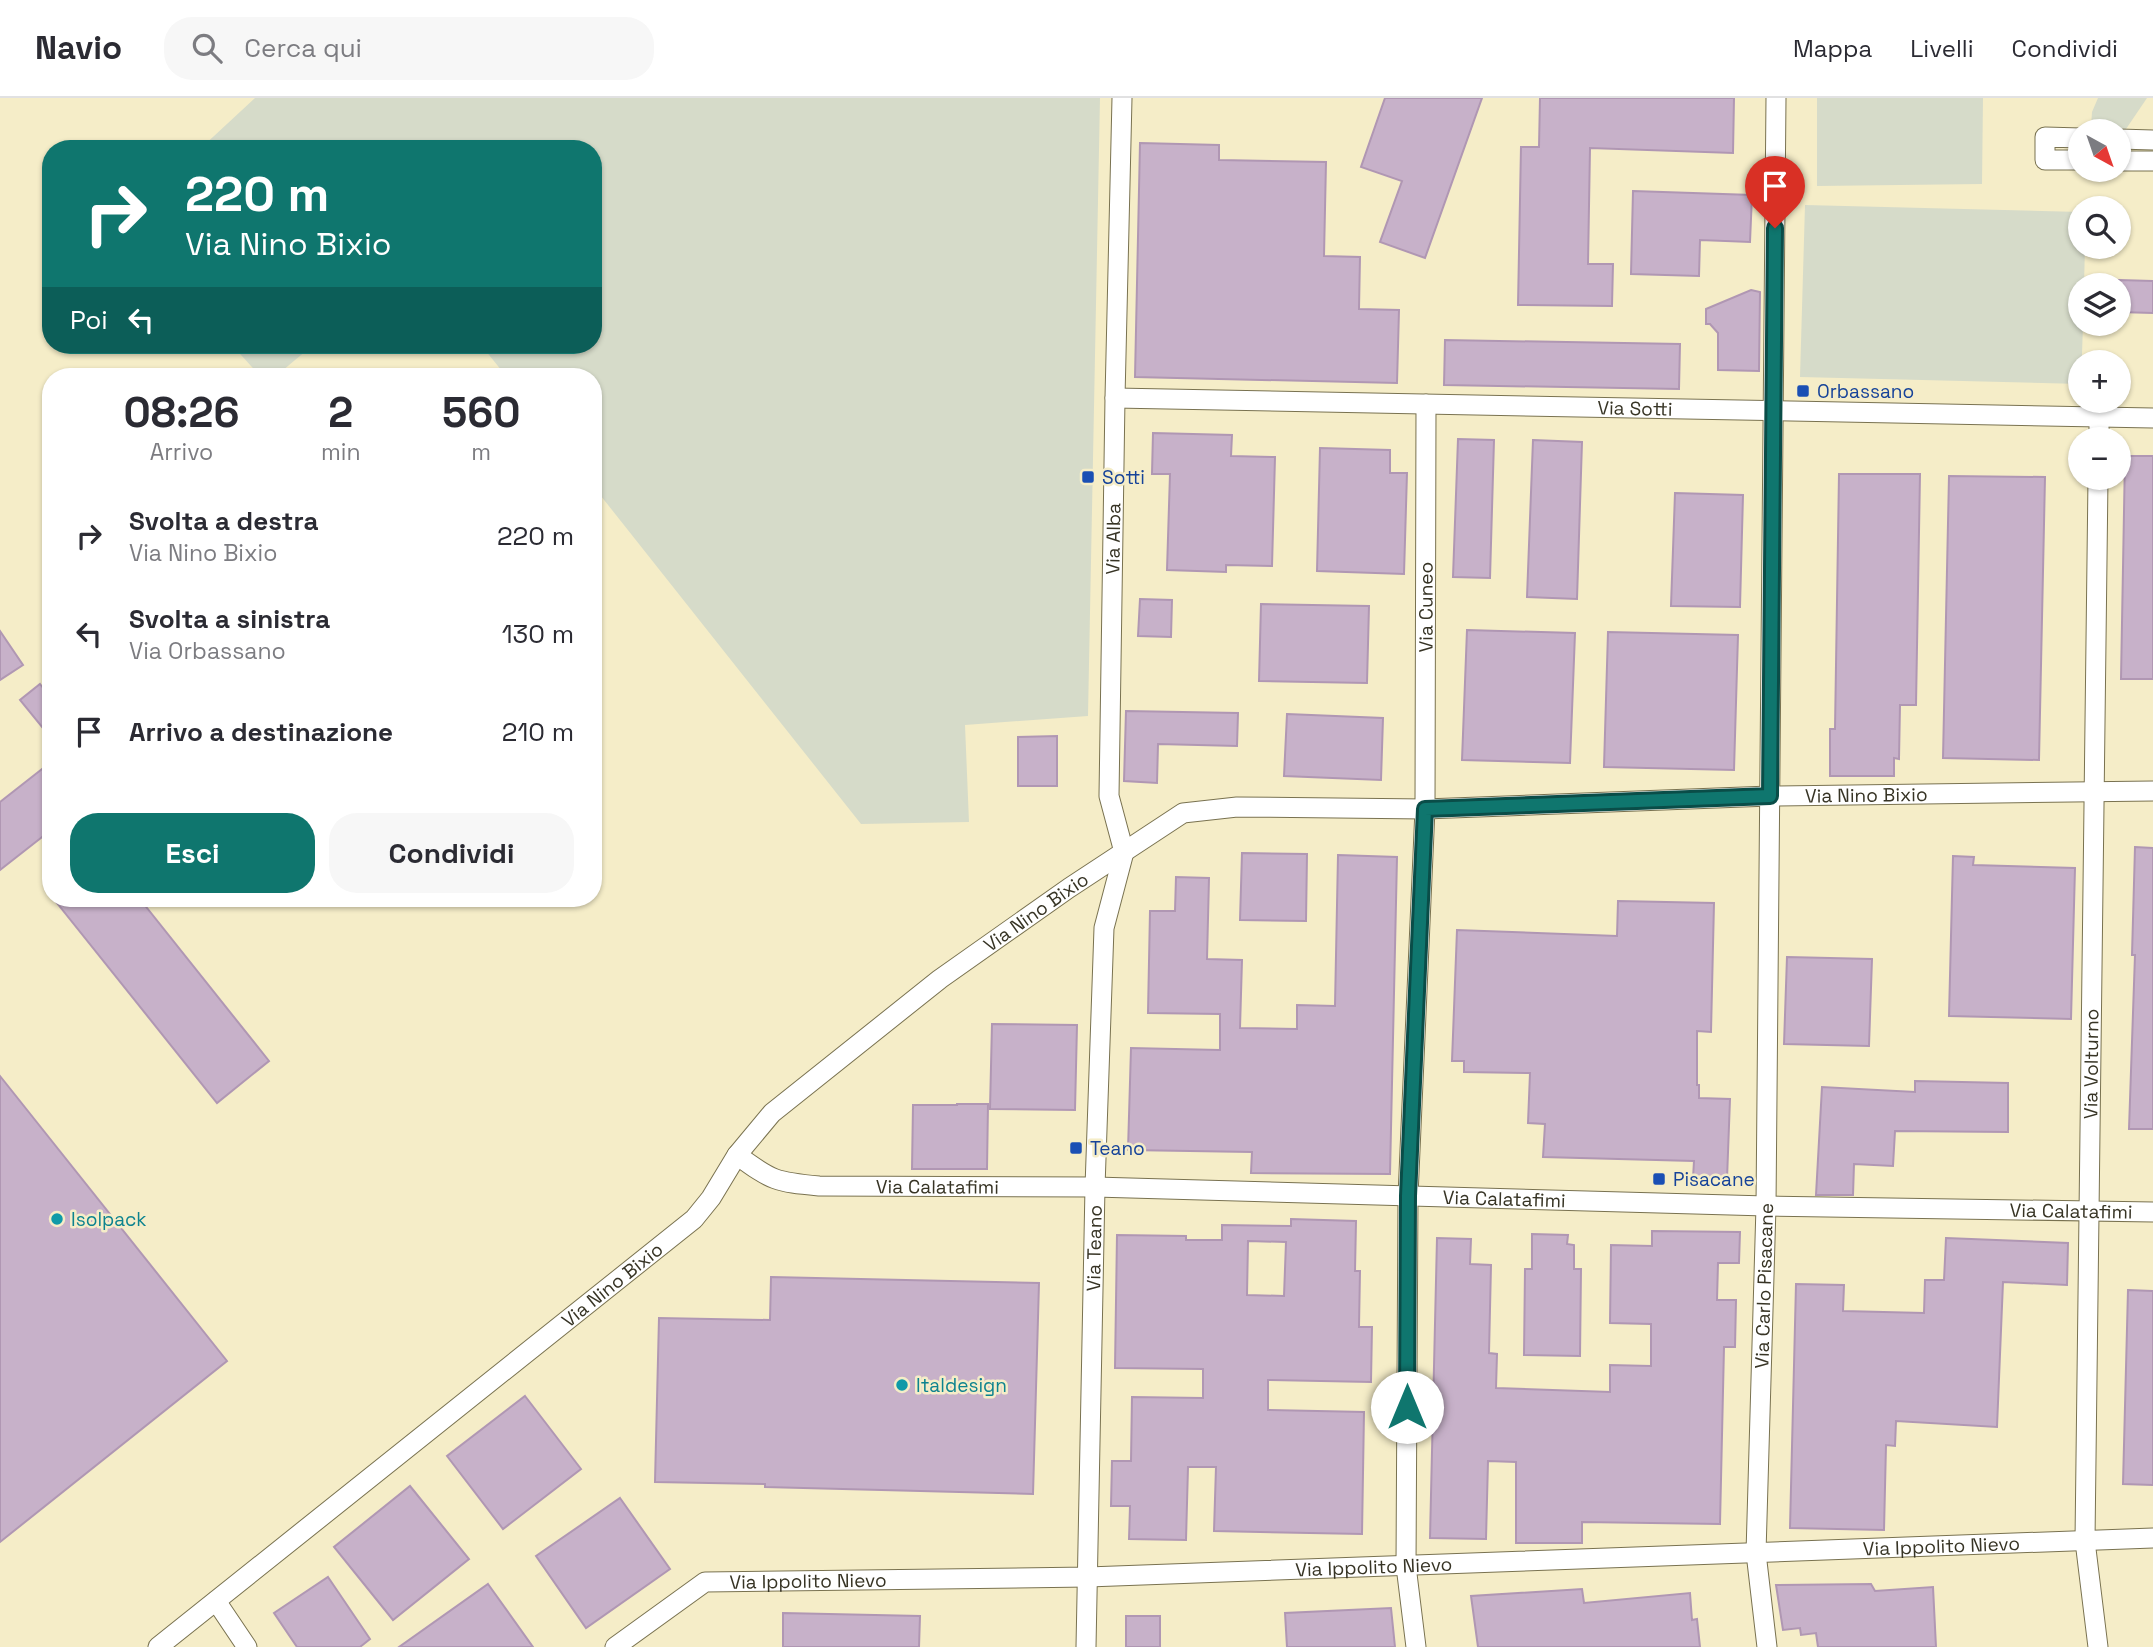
<!DOCTYPE html>
<html lang="it">
<meta charset="utf-8">
<style>
body{margin:0;font-family:"Space Grotesk",sans-serif;background:#f7f7f7;color:#2b2b33;height:100vh;display:flex;flex-direction:column;font-size:26px;white-space:nowrap}
*{box-sizing:border-box;margin:0}
p{font-size:23px;color:#7c7c81}
.icon{flex:none;width:38px;height:38px;fill:none;stroke:currentColor;stroke-width:2;stroke-linecap:round;stroke-linejoin:round}
.map{position:relative;flex:1;overflow:hidden}
.details{position:absolute;left:42px;top:270px;width:560px;height:539px;display:flex;flex-direction:column;background:#fff;border-radius:28px;box-shadow:0 2px 5px #0004}
.details>*{flex:none}
.hud{position:absolute;left:42px;top:42px;width:560px;height:214px;border-radius:28px;box-shadow:0 2px 5px #0004;background:#0f766e;color:#fff;overflow:hidden}
.needle{width:46px;rotate:140deg}
.buttons{position:absolute;left:2068px;top:21px;display:grid;gap:14px}
.buttons a{display:grid;place-items:center;width:63px;height:63px;border-radius:50%;background:#fff;box-shadow:0 2px 5px #0004;font-size:35px}
.pin{position:absolute;display:grid;place-items:center;width:60px;height:60px;color:#fff;margin:-72px -30px;border-radius:50% 50% 50% 0;rotate:-45deg;box-shadow:0 0 7px #0007}
.pin .icon{rotate:45deg}
.me{position:absolute;width:77px;margin:-38px;rotate:0deg;stroke-linejoin:round;filter:drop-shadow(0 0 5px #0008)}
.turn{display:flex;align-items:center;gap:24px;height:147px;padding:0 28px;font-size:32px}
.turn .icon{width:91px;height:91px;stroke-width:2.5}
.turn b{display:block;font-size:49px;line-height:60px}
.then{display:flex;align-items:center;height:66px;padding:0 28px;background:#0003;gap:14px;font-size:26px}
.eta{display:flex;justify-content:space-evenly;align-items:center;height:119px;text-align:center}
.eta b{font-size:42px;font-weight:700;line-height:49px}
.primary-button{display:flex;gap:14px;margin-top:auto;padding:14px 28px}
.primary-button a{flex:1;height:80px;border-radius:28px;background:#0f766e;color:#fff;font-size:28px;font-weight:700;line-height:80px;text-align:center}
.primary-button a+a{background:#f7f7f7;color:#2b2b33}
ul{padding:0;list-style:none}
li{display:flex;align-items:center;gap:21px;height:98px;padding:0 28px}
li div{flex:1}
li b{display:block;font-size:26px}
li em{font-style:normal}
header{display:flex;align-items:center;gap:42px;box-sizing:border-box;height:98px;padding:0 35px;background:#fff;border-bottom:2px solid #e1e1e2}
header strong{font-size:33px}
nav{display:flex;gap:38px;margin-inline-start:auto;font-size:24px}
.search{width:490px;height:63px;background:#f7f7f7;display:flex;align-items:center;gap:18px;box-sizing:border-box;padding:0 24px;border-radius:28px;color:#7c7c81;font-size:26px}
.map>svg:first-child{display:block}
.green{fill:#d6dbc9}
.building{fill:#c7b1c9;stroke:#b097b3;stroke-width:2;fill-rule:evenodd}
.lines{fill:none;stroke-linecap:round;stroke-linejoin:round}
.minor-casing{stroke:#797250;stroke-width:21}
.minor{stroke:#fff;stroke-width:19}
.route-casing{stroke:#0a4d48;stroke-width:18}
.route{stroke:#0f766e;stroke-width:12}
.transit-dot{fill:#1a4fb4;stroke:#f5edc8;stroke-width:2.5}
.culture-dot{fill:#0f9aa8;stroke:#f5edc8;stroke-width:2.5}
.labels{text-anchor:middle;dominant-baseline:central;stroke-width:5;stroke-linejoin:round;paint-order:stroke}
.transit-label{font-size:19px;fill:#164399;stroke:#f5edc8;text-anchor:start}
.street-label{font-size:19px;fill:#373425;stroke:#f5edc8}
.culture-label{font-size:19px;fill:#0d838f;stroke:#f5edc8;text-anchor:start}
</style>
<header>
<strong>Navio</strong>
<div class="search"><svg class="icon" aria-label="search" viewBox="0 0 24 24"><circle cx="10" cy="10" r="6"/><path d="M15 15l6 6"/></svg>Cerca qui</div>
<nav><a>Mappa</a><a>Livelli</a><a>Condividi</a></nav>
</header>
<div class="map">
<svg width="2153" height="1549" viewBox="0 0 2153 1549">
<rect width="100%" height="100%" fill="#f5edc8"/>
<g class="green">
<polygon points="255,0 1100,0 1088,618 965,627 969,724 861,726 593,388 593,278 506,278 481,247 593,247 593,51 200,51"/>
<polygon points="1817,0 1983,0 1982,86 1817,88"/>
<polygon points="2098,0 2147,0 2126,31 2091,30 2092,14"/>
<polygon points="1805,107 2081,114 2081,149 2085,149 2084,187 2081,187 2081,226 2083,226 2081,286 1800,279"/>
<polygon points="232,247 313,247 276,278 260,278"/>
</g>
<g class="building">
<polygon points="1385,0 1482,0 1425,160 1380,144 1402,83 1361,69"/>
<polygon points="1540,0 1734,0 1733,55 1590,50 1588,166 1613,166 1612,208 1518,207 1521,49 1539,49"/>
<polygon points="1140,45 1219,47 1219,62 1326,64 1324,158 1360,159 1359,211 1399,212 1397,285 1135,279"/>
<polygon points="1633,93 1752,97 1750,144 1700,142 1699,178 1631,176"/>
<polygon points="2119,182 2153,183 2153,215 2119,214"/>
<polygon points="1751,192 1760,194 1759,273 1718,272 1718,235 1710,226 1706,226 1706,211"/>
<polygon points="1445,242 1680,246 1679,291 1444,287"/>
<polygon points="1153,335 1232,337 1231,358 1275,359 1272,468 1226,467 1226,474 1167,472 1170,376 1152,376"/>
<polygon points="1458,341 1494,342 1490,480 1453,479"/>
<polygon points="1533,342 1582,344 1577,501 1527,499"/>
<polygon points="1320,350 1390,352 1390,375 1407,375 1404,476 1317,473"/>
<polygon points="2125,358 2153,358 2153,581 2121,581"/>
<polygon points="1839,376 1920,376 1916,607 1900,607 1899,661 1894,660 1894,678 1830,678 1830,631 1835,631"/>
<polygon points="1949,378 2045,379 2039,662 1943,660"/>
<polygon points="1675,395 1743,397 1740,509 1671,508"/>
<polygon points="1140,501 1172,502 1171,539 1138,538"/>
<polygon points="1261,506 1369,508 1367,585 1259,583"/>
<polygon points="1467,532 1575,535 1570,665 1462,662"/>
<polygon points="0,533 23,567 0,582"/>
<polygon points="1608,534 1738,537 1734,672 1604,669"/>
<polygon points="40,586 51,600 51,640 20,602"/>
<polygon points="1126,613 1238,615 1237,648 1158,646 1157,685 1124,683"/>
<polygon points="1287,616 1383,620 1381,682 1284,678"/>
<polygon points="1057,638 1057,688 1018,688 1018,639"/>
<polygon points="51,664 51,732 0,772 0,704"/>
<polygon points="2135,749 2153,750 2153,1031 2129,1031 2135,857 2132,857"/>
<polygon points="1242,755 1307,756 1306,823 1240,822"/>
<polygon points="1338,757 1397,759 1390,1076 1251,1075 1252,1054 1128,1052 1131,950 1220,952 1220,916 1148,915 1150,813 1175,813 1176,779 1209,780 1207,861 1242,862 1240,930 1297,931 1297,907 1335,908"/>
<polygon points="1953,758 1974,759 1973,767 2075,770 2071,921 1949,918"/>
<polygon points="53,800 139,800 269,963 217,1005"/>
<polygon points="1618,803 1714,805 1711,934 1697,933 1697,987 1699,987 1699,1000 1730,1001 1727,1081 1693,1080 1694,1063 1543,1059 1545,1026 1528,1025 1530,975 1464,974 1464,963 1452,963 1457,832 1617,838"/>
<polygon points="1787,859 1872,861 1869,948 1784,946"/>
<polygon points="992,926 1077,927 1075,1012 990,1011"/>
<polygon points="0,978 227,1263 0,1444"/>
<polygon points="1915,983 2008,985 2008,1034 1895,1033 1893,1068 1854,1066 1853,1097 1816,1097 1822,989 1915,994"/>
<polygon points="957,1006 988,1006 987,1071 912,1071 913,1007 957,1007"/>
<path d="M1291,1121L1356,1123L1355,1173H1360L1359,1229H1372L1371,1284L1268,1282V1312L1364,1314L1362,1436L1214,1433L1216,1369H1188L1186,1442L1129,1441L1130,1408H1111L1112,1363H1131L1132,1299L1203,1300V1271L1115,1270L1117,1137L1186,1138V1142H1222V1127L1291,1128ZM1248,1143L1286,1144L1284,1198L1247,1197Z"/>
<polygon points="1652,1133 1740,1134 1739,1165 1718,1165 1717,1202 1736,1202 1735,1249 1724,1249 1720,1426 1582,1424 1582,1445 1516,1445 1516,1364 1488,1363 1486,1441 1430,1440 1437,1140 1471,1141 1470,1166 1491,1167 1489,1255 1497,1256 1496,1290 1610,1294 1610,1267 1651,1268 1651,1226 1610,1225 1611,1147 1652,1148"/>
<polygon points="1532,1136 1568,1137 1567,1146 1574,1147 1574,1171 1581,1171 1580,1258 1524,1257 1525,1171 1532,1171"/>
<polygon points="1946,1140 2068,1145 2067,1187 2003,1184 1997,1329 1896,1323 1895,1348 1886,1347 1884,1432 1790,1430 1796,1186 1844,1187 1843,1213 1924,1215 1925,1182 1944,1182"/>
<polygon points="771,1179 1039,1185 1033,1396 765,1389 765,1386 655,1384 659,1220 770,1222"/>
<polygon points="2128,1192 2153,1193 2153,1387 2123,1386"/>
<polygon points="525,1298 581,1371 503,1431 447,1358"/>
<polygon points="410,1388 469,1461 393,1522 334,1449"/>
<polygon points="620,1400 670,1471 586,1530 536,1458"/>
<polygon points="328,1479 370,1541 360,1549 297,1549 274,1515"/>
<polygon points="488,1486 533,1549 399,1549"/>
<polygon points="1871,1486 1875,1493 1933,1489 1936,1549 1818,1549 1816,1535 1801,1537 1800,1530 1783,1532 1776,1487"/>
<polygon points="1582,1491 1584,1505 1690,1495 1692,1522 1697,1521 1700,1549 1478,1549 1471,1498"/>
<polygon points="1391,1510 1395,1549 1287,1549 1285,1515"/>
<polygon points="783,1515 920,1518 919,1549 783,1549"/>
<rect x="1126" y="1518" width="34" height="31"/>
</g>
<g class="lines">
<defs>
<g id="minor">
<polyline points="2081,40 2045,39 2045,62 2081,62"/>
<polyline points="2119,41 2153,42"/>
<polyline points="2119,63 2153,63"/>
<path id="s1" d="M1115,300L2153,320"/>
<polyline points="2099,341 2099,318"/>
<path id="s2" d="M737,1057C772,1083 776,1084 819,1088L1095,1089L1766,1108L2153,1114"/>
<polyline points="216,1503 247,1549"/>
<path id="s3" d="M158,1549L694,1121L711,1100L737,1057L772,1015L940,881L1069,790L1183,715L1237,709L1425,711L1770,698L2153,693"/>
<path id="s4" d="M615,1549L705,1484L1088,1479L2153,1440"/>
<path id="s5" d="M1086,1549L1095,1089L1104,830L1124,754L1109,698L1115,300L1122,0"/>
<path id="s6" d="M1416,1549L1406,1468L1408,1098L1425,711L1426,306"/>
<path id="s7" d="M1767,1549L1756,1455L1766,1108L1776,0"/>
<path id="s8" d="M2098,1549L2085,1443L2098,380"/>
</g>
</defs>
<use href="#minor" class="minor-casing"/>
<use href="#minor" class="minor"/>
</g>
<g class="lines">
<defs>
<polyline id="route" points="1407,1309 1408,1098 1425,711 1770,698 1775,130"/>
</defs>
<use href="#route" class="route-casing"/>
<use href="#route" class="route"/>
</g>
<g class="transit-dot">
<rect x="1796" y="286" width="14" height="14" rx="3.5"/>
<rect x="1081" y="372" width="14" height="14" rx="3.5"/>
<rect x="1069" y="1043" width="14" height="14" rx="3.5"/>
<rect x="1652" y="1074" width="14" height="14" rx="3.5"/>
</g>
<g class="culture-dot">
<circle cx="57" cy="1121" r="7"/>
<circle cx="902" cy="1287" r="7"/>
</g>
<g class="labels">
<g class="transit-label">
<text x="1817" y="293">Orbassano</text>
<text x="1102" y="379">Sotti</text>
<text x="1090" y="1050">Teano</text>
<text x="1673" y="1081">Pisacane</text>
</g>
<g class="street-label">
<text stroke="none"><textPath href="#s1" startOffset="520">Via Sotti</textPath></text>
<text stroke="none"><textPath href="#s5" startOffset="1113">Via Alba</textPath></text>
<text stroke="none"><textPath href="#s6" startOffset="1041">Via Cuneo</textPath></text>
<text stroke="none"><textPath href="#s3" startOffset="2011">Via Nino Bixio</textPath></text>
<text stroke="none"><textPath href="#s3" startOffset="1150">Via Nino Bixio</textPath></text>
<text stroke="none"><textPath href="#s8" startOffset="584">Via Volturno</textPath></text>
<text stroke="none"><textPath href="#s2" startOffset="208">Via Calatafimi</textPath></text>
<text stroke="none"><textPath href="#s2" startOffset="775">Via Calatafimi</textPath></text>
<text stroke="none"><textPath href="#s2" startOffset="1342">Via Calatafimi</textPath></text>
<text stroke="none"><textPath href="#s5" startOffset="399">Via Teano</textPath></text>
<text stroke="none"><textPath href="#s3" startOffset="581">Via Nino Bixio</textPath></text>
<text stroke="none"><textPath href="#s7" startOffset="362">Via Carlo Pisacane</textPath></text>
<text stroke="none"><textPath href="#s4" startOffset="1348">Via Ippolito Nievo</textPath></text>
<text stroke="none"><textPath href="#s4" startOffset="780">Via Ippolito Nievo</textPath></text>
<text stroke="none"><textPath href="#s4" startOffset="214">Via Ippolito Nievo</textPath></text>
</g>
<g class="culture-label">
<text x="71" y="1121">Isolpack</text>
<text x="916" y="1287">Italdesign</text>
</g>
</g>
</svg>
<div class="buttons">
<a><svg class="needle" viewBox="-14 -14 28 28"><path d="M0-13l5 13h-10z" fill="#e53935"/><path d="M0 13l5-13h-10z" fill="#7c7c81"/></svg></a>
<a><svg class="icon" aria-label="search" viewBox="0 0 24 24"><circle cx="10" cy="10" r="6"/><path d="M15 15l6 6"/></svg></a>
<a><svg class="icon" aria-label="layers" viewBox="0 0 24 24"><path d="M12 4l9 5-9 5-9-5zM3 14l9 5 9-5"/></svg></a>
<a>+</a>
<a>−</a>
</div>
<div class="pin" style="left:1775px;top:130px;background:#d93025"><svg class="icon" aria-label="arrive" viewBox="0 0 24 24"><path d="M6 21V4h12l-3 4 3 4H6"/></svg></div>
<svg class="me" style="left:1407px;top:1309px" viewBox="-20 -20 40 40"><circle r="19" fill="#fff"/><path d="M0-13L10 11 0 6-10 11z" fill="#0f766e"/></svg>
<div class="hud">
<div class="turn"><svg class="icon" aria-label="right" viewBox="0 0 24 24"><path d="M7 20v-9h11M14 6l5 5-5 5"/></svg><div><b>220 m</b>Via Nino Bixio</div></div>
<div class="then">Poi<svg class="icon" aria-label="left" viewBox="0 0 24 24"><path d="M17 20v-9H6M10 6l-5 5 5 5"/></svg></div>
</div>
<section class="details">
<div class="eta">
<div><b>08:26</b><p>Arrivo</p></div>
<div><b>2</b><p>min</p></div>
<div><b>560</b><p>m</p></div>
</div>
<ul>
<li><svg class="icon" aria-label="right" viewBox="0 0 24 24"><path d="M7 20v-9h11M14 6l5 5-5 5"/></svg><div><b>Svolta a destra</b><p>Via Nino Bixio</p></div><em>220 m</em></li>
<li><svg class="icon" aria-label="left" viewBox="0 0 24 24"><path d="M17 20v-9H6M10 6l-5 5 5 5"/></svg><div><b>Svolta a sinistra</b><p>Via Orbassano</p></div><em>130 m</em></li>
<li><svg class="icon" aria-label="arrive" viewBox="0 0 24 24"><path d="M6 21V4h12l-3 4 3 4H6"/></svg><div><b>Arrivo a destinazione</b></div><em>210 m</em></li>
</ul>
<div class="primary-button"><a>Esci</a><a>Condividi</a></div>
</section>
</div>
